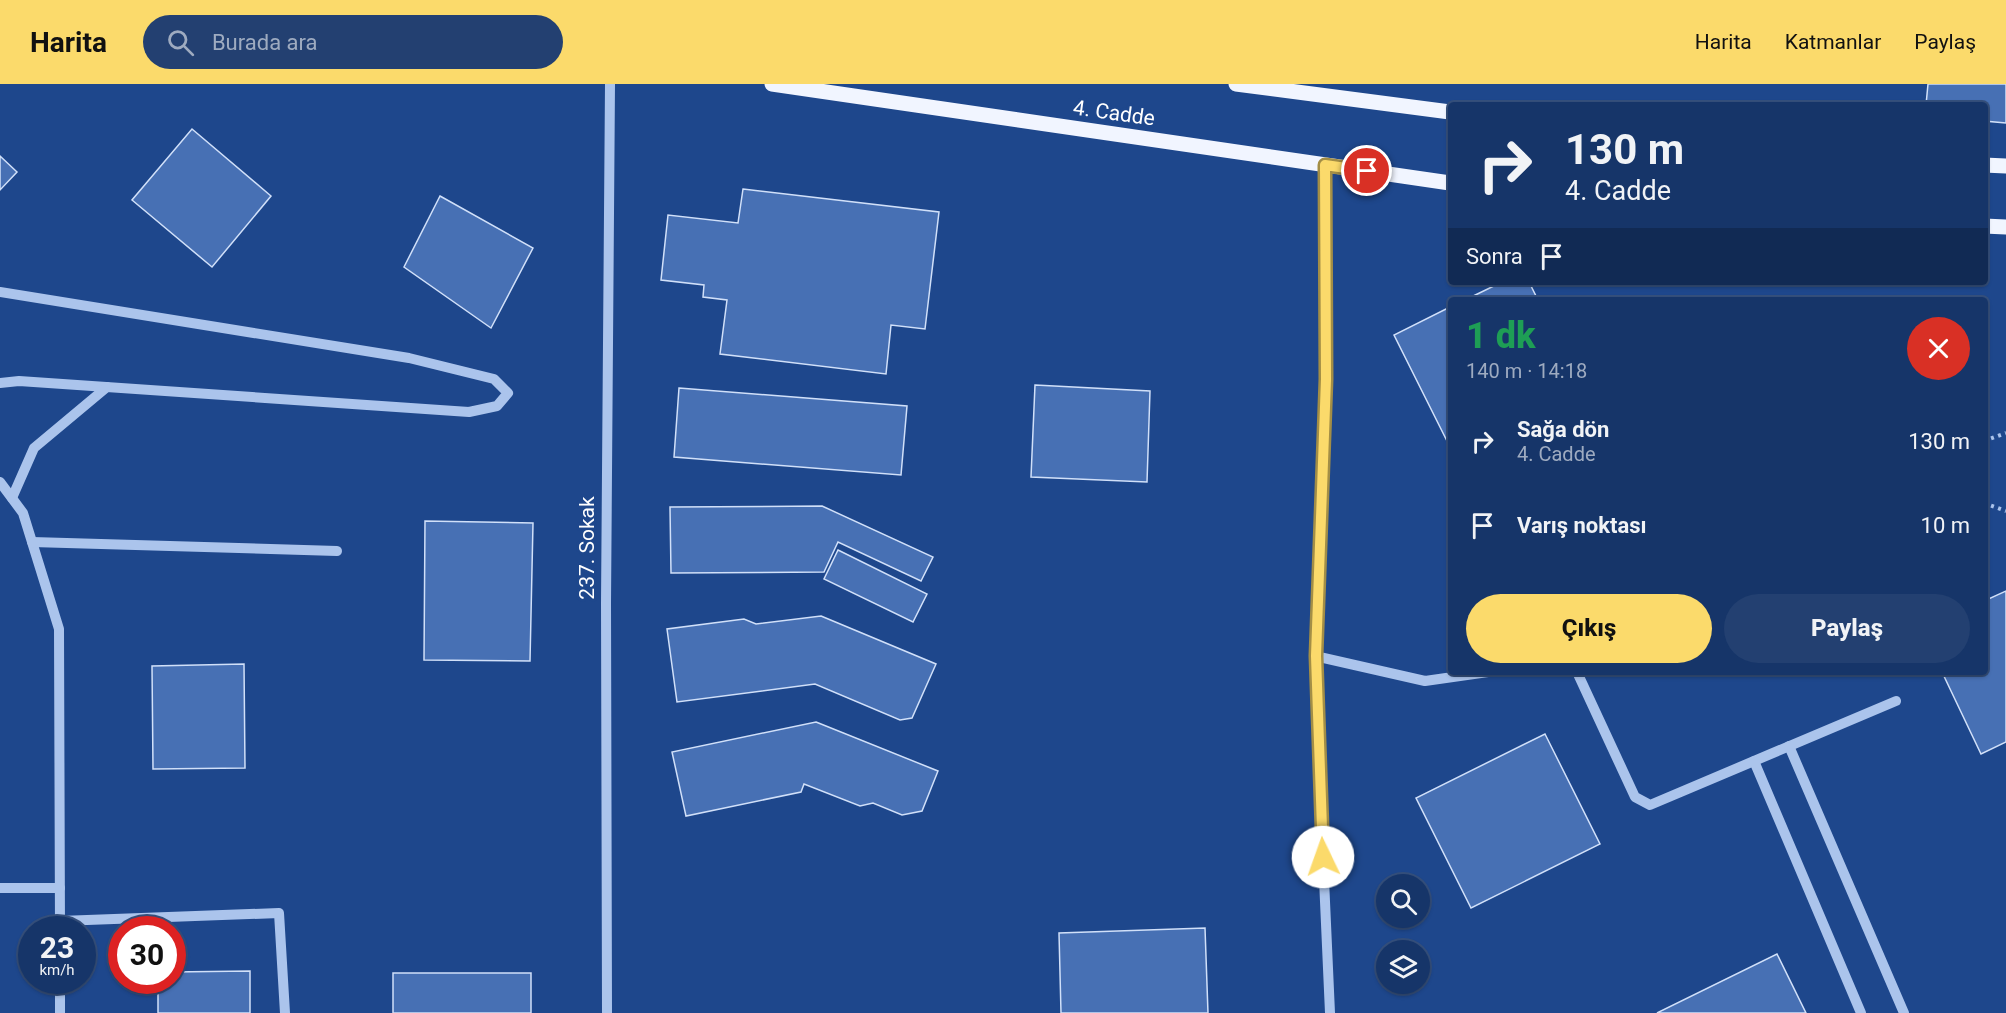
<!DOCTYPE html>
<html lang="tr">
<meta charset="utf-8">
<style>
body{margin:0;font-family:Roboto,sans-serif;background:#234071;color:#f1f3f6;height:100vh;display:flex;flex-direction:column;font-size:22px;white-space:nowrap}
*{box-sizing:border-box;margin:0}
p{font-size:20px;color:#9eabc0}
.icon{flex:none;width:33px;height:33px;fill:none;stroke:currentColor;stroke-width:2;stroke-linecap:round;stroke-linejoin:round}
.map{position:relative;flex:1;overflow:hidden}
.sheet{position:absolute;left:1448px;top:213px;width:540px;height:378px;display:flex;flex-direction:column;background:#163569;border-radius:6px;box-shadow:0 2px 4px #0004,0 0 0 2px #35507d}
.sheet>*{flex:none}
.top-card{position:absolute;left:1448px;top:18px;width:540px;height:183px;border-radius:6px;box-shadow:0 2px 4px #0004,0 0 0 2px #35507d;background:#163569;color:#f1f3f6;overflow:hidden}
.buttons{position:absolute;left:1376px;top:790px;display:grid;gap:12px}
.buttons a{display:grid;place-items:center;width:54px;height:54px;border-radius:50%;background:#163569;box-shadow:0 2px 4px #0004,0 0 0 2px #35507d;font-size:30px}
.speed{position:absolute;left:18px;top:832px;display:flex;gap:12px;font-size:30px;font-weight:700;text-align:center}
.speed>*{display:grid;place-content:center;width:78px;height:78px;border-radius:50%;background:#163569;box-shadow:0 2px 4px #0004,0 0 0 2px #35507d;line-height:1}
.speed small{font-size:15px;font-weight:400}
.speed .limit{border:9px solid #d22;background:#fff;color:#111}
.pin{position:absolute;display:grid;place-items:center;width:51px;height:51px;color:#fff;margin:-26px;border:3px solid #fff;border-radius:50%;box-shadow:0 2px 6px #0007}
.me{position:absolute;width:66px;margin:-33px;rotate:357deg;stroke-linejoin:round;filter:drop-shadow(0 0 4px #0008)}
.turn{display:flex;align-items:center;gap:21px;height:126px;padding:0 18px;font-size:27px}
.turn .icon{width:78px;height:78px;stroke-width:2.5}
.turn b{display:block;font-size:42px;line-height:51px}
.then{display:flex;align-items:center;height:57px;padding:0 18px;background:#0003;gap:12px;font-size:22px}
.round{display:grid;place-items:center;flex:none;width:63px;height:63px;border-radius:32px;background:#234071}
.overview{display:flex;align-items:center;justify-content:space-between;height:102px;padding:0 18px}
h1{font-size:36px;font-weight:800;line-height:45px;color:#1e9e55}
.action{display:flex;gap:12px;margin-top:auto;padding:12px 18px}
.action a{flex:1;height:69px;border-radius:36px;background:#fbda6b;color:#111;font-size:24px;font-weight:800;line-height:69px;text-align:center}
.action a+a{background:#234071;color:#f1f3f6}
ul{padding:0;list-style:none}
li{display:flex;align-items:center;gap:18px;height:84px;padding:0 18px}
li div{flex:1}
li b{display:block;font-size:22px}
li em{font-style:normal}
header{display:flex;align-items:center;gap:36px;box-sizing:border-box;height:84px;padding:0 30px;background:#fbda6b;color:#111}
header strong{font-size:28px}
nav{display:flex;gap:33px;margin-inline-start:auto;font-size:21px}
.search{width:420px;height:54px;background:#234071;display:flex;align-items:center;gap:15px;box-sizing:border-box;padding:0 21px;border-radius:33px;color:#9eabc0;font-size:22px}
.map>svg:first-child{display:block}
.building{fill:#4770b4;stroke:#d1e0f9;stroke-width:1.5}
.lines{fill:none;stroke-linecap:round;stroke-linejoin:round}
.path{stroke:#abc4ec;stroke-width:4;stroke-dasharray:3 4.5;stroke-linecap:butt}
.minor{stroke:#abc4ec;stroke-width:10}
.major{stroke:#f1f5ff;stroke-width:15}
.route-casing{stroke:#a38e46;stroke-width:15}
.route{stroke:#fbda6b;stroke-width:10}
.labels{text-anchor:middle;dominant-baseline:central;stroke-width:6;stroke-linejoin:round;paint-order:stroke}
.street-label{font-size:21px;fill:#fff;stroke:#1e478c}
</style>
<header>
<strong>Harita</strong>
<div class="search"><svg class="icon" aria-label="search" viewBox="0 0 24 24"><circle cx="10" cy="10" r="6"/><path d="M15 15l6 6"/></svg>Burada ara</div>
<nav><a>Harita</a><a>Katmanlar</a><a>Paylaş</a></nav>
</header>
<div class="map">
<svg width="2006" height="929" viewBox="0 0 2006 929">
<rect width="100%" height="100%" fill="#1e478c"/>
<g class="building">
<polygon points="1928,0 2006,0 2006,39 1984,37 1984,21 1926,21"/>
<polygon points="192,45 271,112 212,183 132,116"/>
<polygon points="0,72 17,88 0,106"/>
<polygon points="743,105 939,128 925,245 891,241 886,290 720,270 727,216 703,213 704,201 661,196 668,131 738,139"/>
<polygon points="440,112 533,164 491,244 404,183"/>
<polygon points="1502,198 1529,198 1538,216 1465,216"/>
<polygon points="1450,223 1450,360 1449,361 1394,251"/>
<polygon points="1035,301 1150,307 1147,398 1031,393"/>
<polygon points="679,304 907,322 901,391 674,373"/>
<polygon points="822,422 933,473 921,497 838,458 824,488 671,489 670,423"/>
<polygon points="425,437 533,439 530,577 424,576"/>
<polygon points="838,466 927,510 913,538 824,495"/>
<polygon points="2006,507 2006,658 1981,670 1942,588 1984,588 1984,517"/>
<polygon points="821,532 936,580 912,634 900,636 815,600 677,618 667,545 744,535 756,540"/>
<polygon points="244,580 245,684 153,685 152,582"/>
<polygon points="816,638 938,687 922,727 902,731 873,719 860,722 804,700 801,708 686,732 672,668"/>
<polygon points="1545,650 1600,760 1471,824 1416,714"/>
<polygon points="1205,844 1208,929 1061,929 1059,849"/>
<polygon points="1777,870 1806,929 1657,929"/>
<polygon points="250,887 250,929 158,929 158,897 172,897 172,888"/>
<rect x="393" y="889" width="138" height="40"/>
</g>
<g class="lines">
<g class="path">
<polyline points="1984,357 2006,349"/>
<polyline points="1984,419 2006,427"/>
</g>
<g class="minor">
<polyline points="1325,81 1326,295 1315,572 1317,639 1330,929"/>
<polyline points="0,208 409,274 494,295 508,309 497,322 469,328 19,297 0,299"/>
<polyline points="0,398 23,429 59,545 60,846"/>
<polyline points="12,414 34,364 107,303"/>
<polyline points="32,458 337,467"/>
<polyline points="1315,572 1425,597 1488,588"/>
<polyline points="1577,588 1635,713 1650,721 1896,617"/>
<polyline points="1789,662 1904,929"/>
<polyline points="1754,677 1861,929"/>
<polyline points="0,804 60,804"/>
<polyline points="60,837 279,829 285,929"/>
<polyline points="60,897 60,929"/>
<polyline points="607,929 606,519 610,0"/>
</g>
<g class="major">
<polyline points="772,0 1450,99"/>
<polyline points="1236,0 1450,28"/>
<polyline points="1984,81 2006,82"/>
<polyline points="1984,142 2006,143"/>
</g>
</g>
<g class="lines">
<defs>
<polyline id="route" points="1323,773 1316,572 1326,295 1325,81 1367,87"/>
</defs>
<use href="#route" class="route-casing"/>
<use href="#route" class="route"/>
</g>
<g class="labels">
<g class="street-label">
<text transform="translate(1114 29) rotate(8)">4. Cadde</text>
<text transform="translate(587 464) rotate(-90)">237. Sokak</text>
</g>
</g>
</svg>
<div class="buttons">
<a><svg class="icon" aria-label="search" viewBox="0 0 24 24"><circle cx="10" cy="10" r="6"/><path d="M15 15l6 6"/></svg></a>
<a><svg class="icon" aria-label="layers" viewBox="0 0 24 24"><path d="M12 4l9 5-9 5-9-5zM3 14l9 5 9-5"/></svg></a>
</div>
<div class="speed"><div>23<small>km/h</small></div><div class="limit">30</div></div>
<div class="pin" style="left:1367px;top:87px;background:#d93025"><svg class="icon" aria-label="arrive" viewBox="0 0 24 24"><path d="M6 21V4h12l-3 4 3 4H6"/></svg></div>
<svg class="me" style="left:1323px;top:773px" viewBox="-20 -20 40 40"><circle r="19" fill="#fff"/><path d="M0-13L10 11 0 6-10 11z" fill="#fbda6b"/></svg>
<div class="top-card">
<div class="turn"><svg class="icon" aria-label="right" viewBox="0 0 24 24"><path d="M7 20v-9h11M14 6l5 5-5 5"/></svg><div><b>130 m</b>4. Cadde</div></div>
<div class="then">Sonra<svg class="icon" aria-label="arrive" viewBox="0 0 24 24"><path d="M6 21V4h12l-3 4 3 4H6"/></svg></div>
</div>
<section class="sheet">
<div class="overview"><div><h1>1 dk</h1><p>140 m · 14:18</p></div><a class="round" style="background:#d93025;color:#fff"><svg class="icon" aria-label="close" viewBox="0 0 24 24"><path d="M6 6l12 12M18 6L6 18"/></svg></a></div>
<ul>
<li><svg class="icon" aria-label="right" viewBox="0 0 24 24"><path d="M7 20v-9h11M14 6l5 5-5 5"/></svg><div><b>Sağa dön</b><p>4. Cadde</p></div><em>130 m</em></li>
<li><svg class="icon" aria-label="arrive" viewBox="0 0 24 24"><path d="M6 21V4h12l-3 4 3 4H6"/></svg><div><b>Varış noktası</b></div><em>10 m</em></li>
</ul>
<div class="action"><a>Çıkış</a><a>Paylaş</a></div>
</section>
</div>
